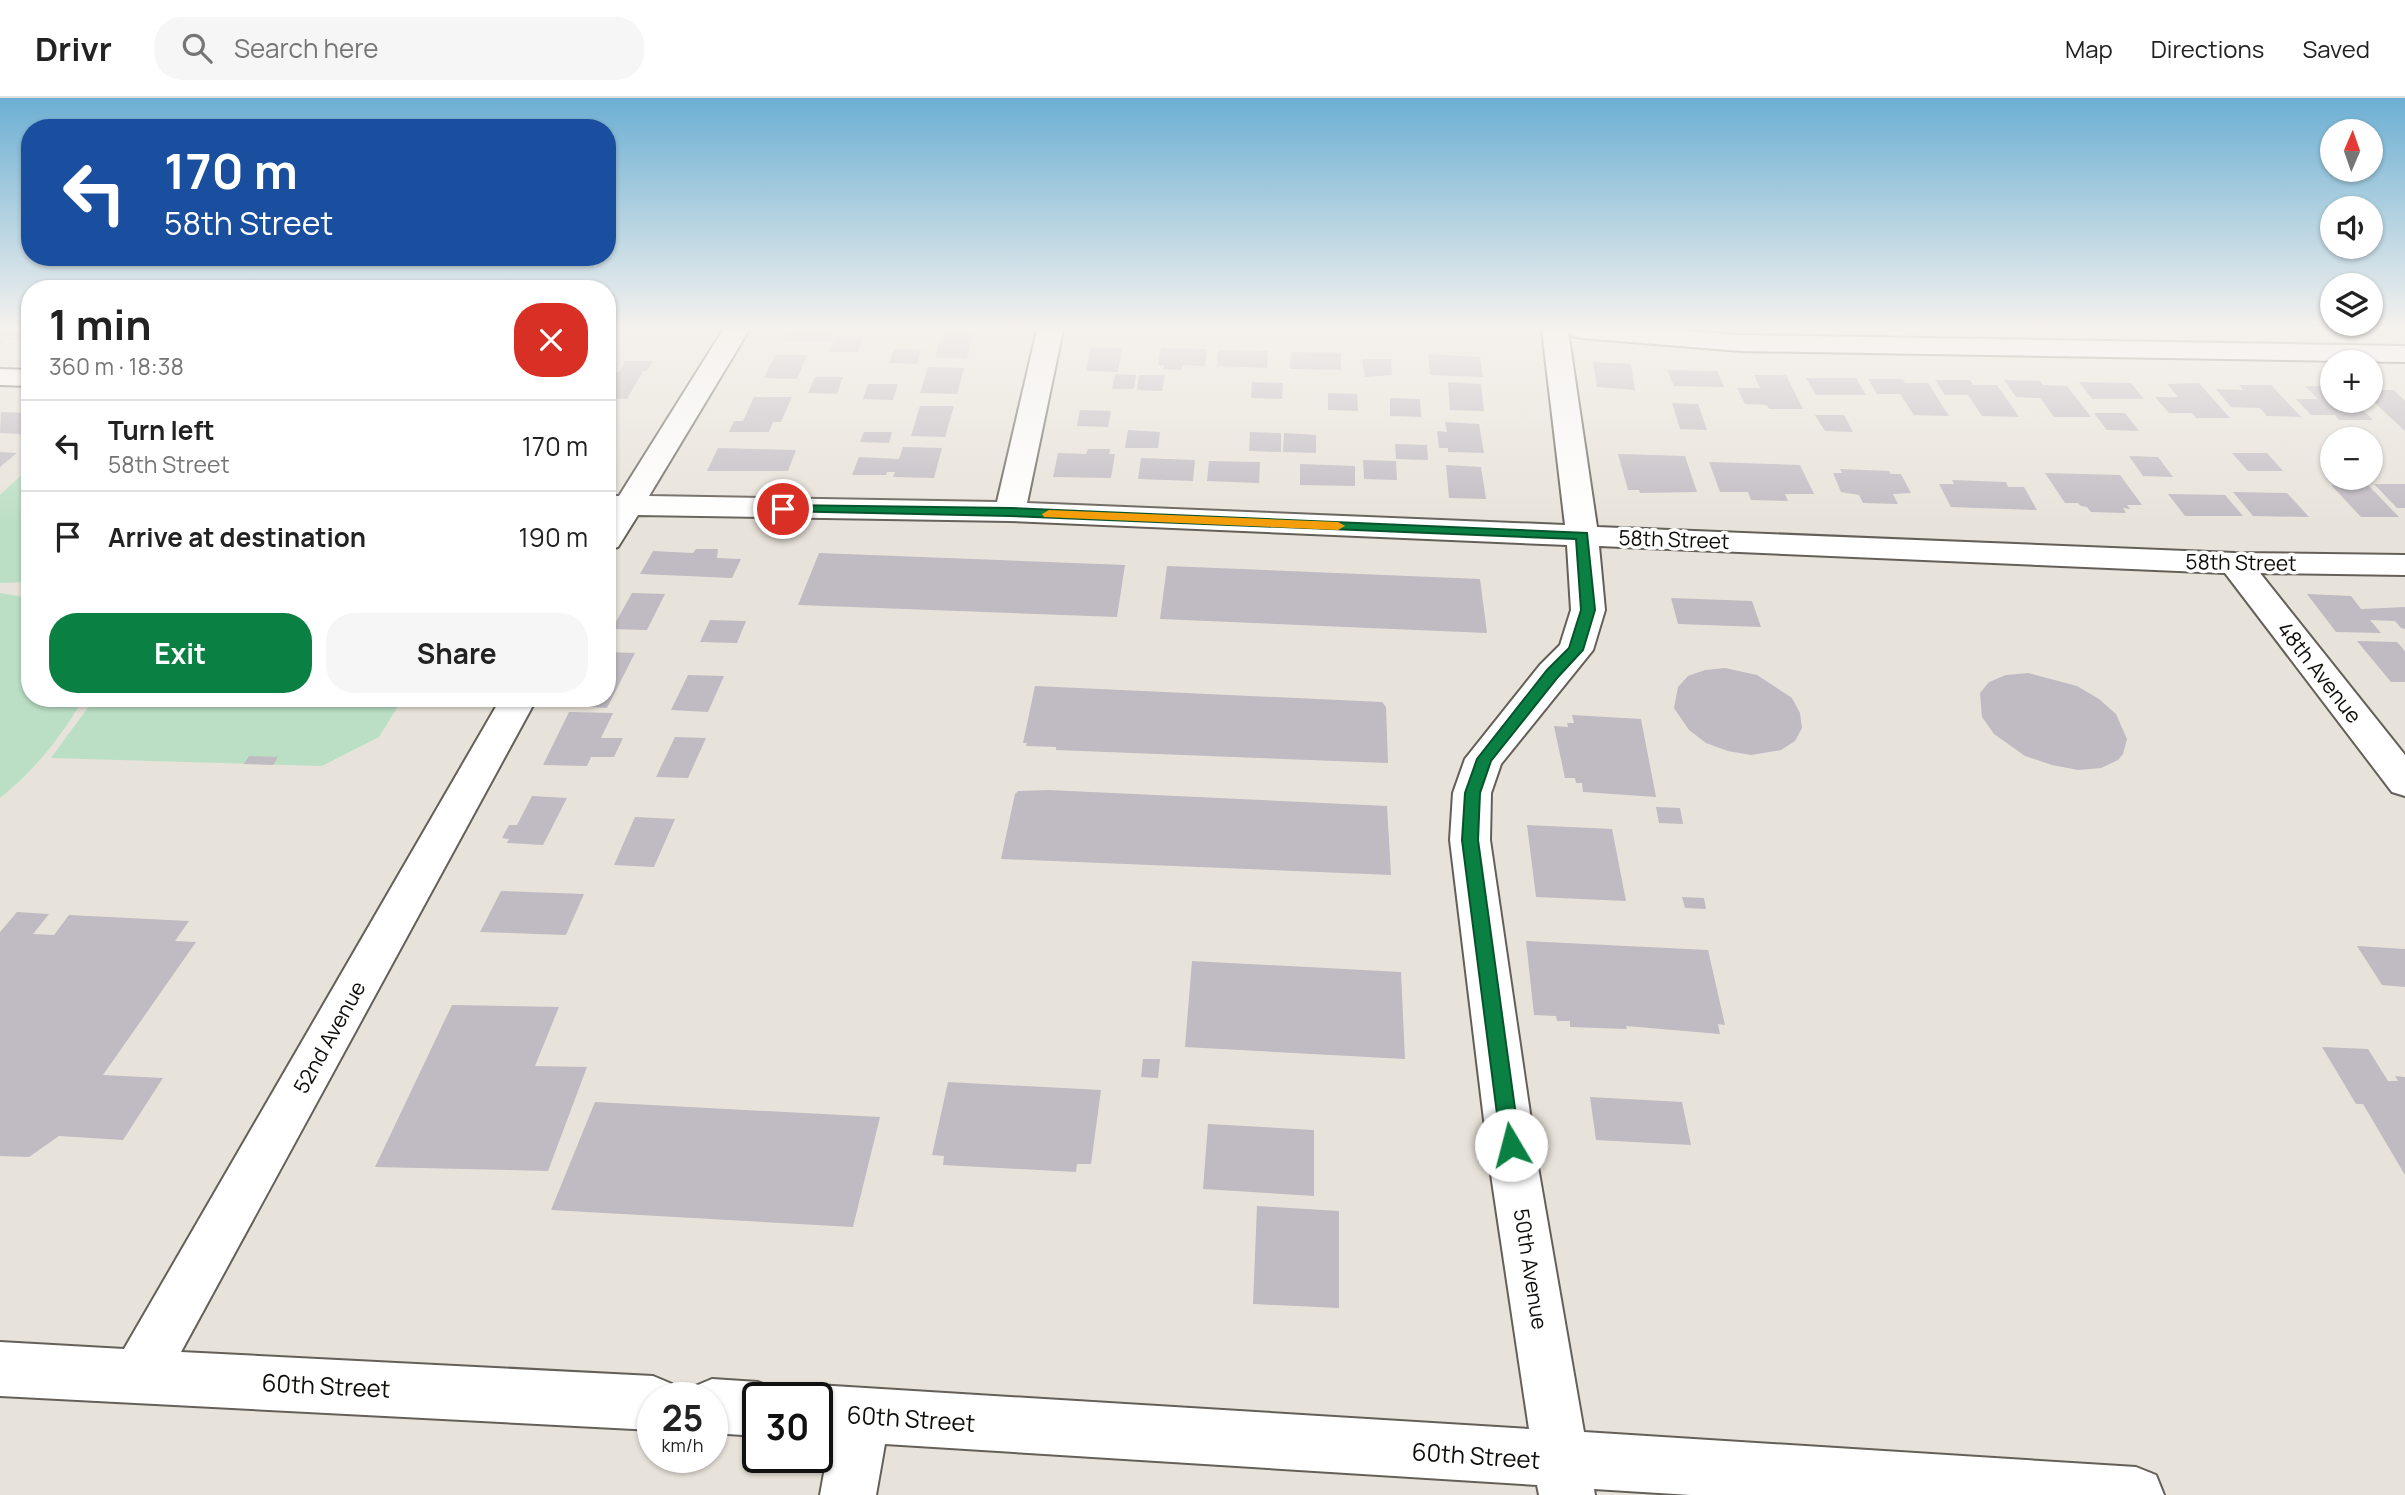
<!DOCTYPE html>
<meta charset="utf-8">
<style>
body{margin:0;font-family:Manrope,sans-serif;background:#f6f6f6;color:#222;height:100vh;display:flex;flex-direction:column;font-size:26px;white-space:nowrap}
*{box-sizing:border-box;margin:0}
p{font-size:23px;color:#767676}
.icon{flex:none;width:38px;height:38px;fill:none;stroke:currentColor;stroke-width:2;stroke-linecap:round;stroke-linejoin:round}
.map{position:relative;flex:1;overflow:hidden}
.panel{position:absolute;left:21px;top:182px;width:595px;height:427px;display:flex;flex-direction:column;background:#fff;border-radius:28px;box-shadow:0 2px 5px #0004}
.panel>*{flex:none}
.banner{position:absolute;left:21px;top:21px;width:595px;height:147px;border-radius:28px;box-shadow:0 2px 5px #0004;background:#1a4fa0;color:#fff;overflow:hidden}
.needle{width:46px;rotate:2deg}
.tools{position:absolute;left:2320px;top:21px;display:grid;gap:14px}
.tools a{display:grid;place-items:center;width:63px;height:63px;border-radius:50%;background:#fff;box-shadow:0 2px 5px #0004;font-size:35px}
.speed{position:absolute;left:637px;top:1284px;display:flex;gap:14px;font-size:35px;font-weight:700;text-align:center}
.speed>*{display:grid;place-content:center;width:91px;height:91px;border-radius:50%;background:#fff;box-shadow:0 2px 5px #0004;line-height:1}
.speed small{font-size:18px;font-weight:400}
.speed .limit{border:4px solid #111;border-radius:10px;background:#fff;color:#111}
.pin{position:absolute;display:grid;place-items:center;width:60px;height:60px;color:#fff;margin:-30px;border:4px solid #fff;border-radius:50%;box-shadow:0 2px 7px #0007}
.me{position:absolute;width:77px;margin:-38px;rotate:352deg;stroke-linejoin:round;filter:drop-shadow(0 0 5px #0008)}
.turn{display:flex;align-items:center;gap:24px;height:147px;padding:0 28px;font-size:32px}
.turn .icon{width:91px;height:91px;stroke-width:2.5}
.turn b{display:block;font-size:49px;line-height:60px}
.round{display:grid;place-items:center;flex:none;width:74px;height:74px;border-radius:28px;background:#f6f6f6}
.summary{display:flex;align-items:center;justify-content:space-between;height:119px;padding:0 28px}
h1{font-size:42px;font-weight:700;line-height:52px}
.primary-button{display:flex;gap:14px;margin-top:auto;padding:14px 28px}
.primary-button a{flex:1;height:80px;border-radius:28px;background:#0b8043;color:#fff;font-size:28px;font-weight:700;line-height:80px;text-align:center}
.primary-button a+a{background:#f6f6f6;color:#222}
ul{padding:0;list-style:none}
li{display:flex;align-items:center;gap:21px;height:91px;padding:0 28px;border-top:2px solid #e0e0e0}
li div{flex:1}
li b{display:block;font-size:26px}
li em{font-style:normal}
header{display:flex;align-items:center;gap:42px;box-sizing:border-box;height:98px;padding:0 35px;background:#fff;border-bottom:2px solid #e0e0e0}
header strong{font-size:33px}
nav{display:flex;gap:38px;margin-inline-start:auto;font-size:24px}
.search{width:490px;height:63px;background:#f6f6f6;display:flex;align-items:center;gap:18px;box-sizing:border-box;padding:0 24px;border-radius:28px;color:#767676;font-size:26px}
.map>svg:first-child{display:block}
.green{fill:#badfc4}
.building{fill:#c0bac2}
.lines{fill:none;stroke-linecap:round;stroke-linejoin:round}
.minor-casing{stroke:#646058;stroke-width:4}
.minor{fill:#fff;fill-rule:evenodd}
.route{fill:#0b8043;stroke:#07532c;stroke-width:2}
.slow{fill:#f59e0b}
.labels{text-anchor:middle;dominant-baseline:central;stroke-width:7;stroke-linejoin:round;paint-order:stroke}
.street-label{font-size:21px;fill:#0e0d0a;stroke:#fff}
.near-street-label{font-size:24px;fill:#0e0d0a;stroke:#fff}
</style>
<header>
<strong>Drivr</strong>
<div class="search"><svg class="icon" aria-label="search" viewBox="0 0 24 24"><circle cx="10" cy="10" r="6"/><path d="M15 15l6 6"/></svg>Search here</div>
<nav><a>Map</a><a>Directions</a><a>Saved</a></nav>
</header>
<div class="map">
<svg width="2405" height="1397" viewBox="0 0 2405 1397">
<rect width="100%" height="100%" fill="#e8e3da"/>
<g class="green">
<polygon points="30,369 30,484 0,485 0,397"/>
<path d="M0,495L30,500V600H84C60,640 36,671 0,700Z"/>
<polygon points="95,600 403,600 379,639 322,668 51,660"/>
</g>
<g class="building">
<polygon points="0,232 30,232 30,235 22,242 5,242 0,246"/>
<polygon points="789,232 820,232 819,234 834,235 831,243 784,243"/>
<polygon points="943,234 974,234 967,260 935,260"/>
<polygon points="835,239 863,239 858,254 828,254"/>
<polygon points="1091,249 1122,250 1118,274 1086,273"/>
<polygon points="1161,250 1207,251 1205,268 1182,267 1182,272 1163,271 1164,267 1158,267"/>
<polygon points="894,251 921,252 917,266 889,265"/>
<polygon points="1218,252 1268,253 1267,270 1217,268"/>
<polygon points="1291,254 1341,255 1341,272 1290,271"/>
<polygon points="1428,256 1480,259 1483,279 1430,277"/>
<polygon points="775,257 807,257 797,281 764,280"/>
<polygon points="1362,261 1391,261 1392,277 1365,279"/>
<polygon points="625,263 653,263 647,273 643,273 627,301 607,300 607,275 619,274"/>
<polygon points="1593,264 1631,266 1635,292 1597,289"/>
<polygon points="928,269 964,270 957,296 920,295"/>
<polygon points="1667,272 1717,273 1724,289 1674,288"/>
<polygon points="1115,276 1136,277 1134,291 1112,291"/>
<polygon points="1139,277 1165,277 1162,293 1137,292"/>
<polygon points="1754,277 1786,277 1803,311 1769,311 1767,307 1745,306 1737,290 1760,290"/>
<polygon points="815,279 843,279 837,296 808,295"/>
<polygon points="1806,280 1856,280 1866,297 1816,297"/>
<polygon points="1868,281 1903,281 1905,285 1928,285 1949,318 1914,317 1900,296 1877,296"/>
<polygon points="1935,282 1970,282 1973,287 1997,287 2019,319 1982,318 1968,297 1945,297"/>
<polygon points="2004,282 2040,283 2043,287 2067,288 2091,319 2054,319 2040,300 2016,299"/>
<polygon points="1252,284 1283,285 1282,301 1251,300"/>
<polygon points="1448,284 1481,286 1484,313 1450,312"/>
<polygon points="2079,284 2131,285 2144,301 2092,301"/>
<polygon points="2199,285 2230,320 2196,320 2192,315 2169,315 2155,299 2178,299 2167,286"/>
<polygon points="868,286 898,286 893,302 863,301"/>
<polygon points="2239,287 2271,287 2301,319 2267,318 2260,310 2231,309 2216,291 2243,292"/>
<polygon points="2305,288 2333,288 2333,303 2353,303 2373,322 2339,322 2335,317 2311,317 2296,301 2318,301"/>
<polygon points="2371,292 2394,292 2405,303 2405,333 2375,305 2371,305"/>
<polygon points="1328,295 1357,296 1358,313 1328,312"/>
<polygon points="754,299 792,299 781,324 773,324 769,334 729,334 734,323 743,323"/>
<polygon points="1390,300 1420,301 1421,319 1390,318"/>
<polygon points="1672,305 1698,306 1707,332 1680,331"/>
<polygon points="920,308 954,308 945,339 911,338"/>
<polygon points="1080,312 1111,313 1108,329 1077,328"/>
<polygon points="1,314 30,315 30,329 21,336 0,335"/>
<polygon points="2094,315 2125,315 2139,333 2107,332"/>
<polygon points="1815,317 1844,317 1853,334 1825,333"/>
<polygon points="1445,324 1479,326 1484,355 1448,354 1448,350 1439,350 1437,333 1447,334"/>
<polygon points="1128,332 1160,334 1158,350 1125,350"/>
<polygon points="864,334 892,334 889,345 860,344"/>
<polygon points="1250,334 1281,335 1281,354 1249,353"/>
<polygon points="1284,335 1316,337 1316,355 1283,354"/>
<polygon points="1395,346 1427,347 1428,362 1396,361"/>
<polygon points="903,349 942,350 934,380 893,379 895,374 887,374 886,377 852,377 859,359 899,361"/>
<polygon points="718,350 796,352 788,373 707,373"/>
<polygon points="1088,351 1110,351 1109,356 1115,356 1111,380 1053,379 1058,355 1086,356"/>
<polygon points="0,354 17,355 0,369"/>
<polygon points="2232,355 2267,355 2283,373 2248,373"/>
<polygon points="1618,356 1685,358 1697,394 1640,395 1639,392 1628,392"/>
<polygon points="2129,358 2158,359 2173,379 2143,378"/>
<polygon points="1141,360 1195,362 1193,383 1138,381"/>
<polygon points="1363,362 1396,363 1397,382 1364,381"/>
<polygon points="1209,363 1260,364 1259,385 1207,383"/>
<polygon points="1709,364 1800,367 1814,396 1785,396 1788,403 1751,402 1748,394 1720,394"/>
<polygon points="1300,366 1355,368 1355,388 1300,387"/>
<polygon points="1446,367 1481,369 1486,401 1449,400"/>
<polygon points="1840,371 1889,373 1891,376 1901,376 1911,395 1893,396 1898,406 1863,405 1859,397 1841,394 1833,375 1842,375"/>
<polygon points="2045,375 2120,377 2142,407 2127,407 2130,411 2123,410 2126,415 2091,414 2087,409 2081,408 2078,405 2065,405"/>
<polygon points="1952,382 2006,384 2008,389 2024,389 2037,412 1951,409 1939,386 1954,386"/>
<polygon points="2374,386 2405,386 2405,410 2397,410"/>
<polygon points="2331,387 2368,387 2399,419 2361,419"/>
<polygon points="2233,394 2287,395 2309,419 2253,418"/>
<polygon points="2168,396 2225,397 2243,418 2185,418"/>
<polygon points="696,451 718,451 717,460 741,461 732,480 640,476 653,453 693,455"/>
<polygon points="819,455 1125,467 1117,519 798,507"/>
<polygon points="1167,468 1480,481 1487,535 1160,521"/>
<polygon points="632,495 665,496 647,532 612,531"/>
<polygon points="2307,496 2351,498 2361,511 2405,509 2405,531 2401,530 2395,523 2370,522 2381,535 2336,534"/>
<polygon points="1671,500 1752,503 1761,529 1678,526"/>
<polygon points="710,522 746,523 737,545 700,544"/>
<polygon points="2357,543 2397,544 2405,553 2405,584 2391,584"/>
<polygon points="607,554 635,555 607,610 573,608 577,600 607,600"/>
<polygon points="1725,570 1757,577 1792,600 1800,615 1802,630 1795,643 1781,652 1751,657 1728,653 1706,645 1689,632 1674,610 1678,589 1688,578 1705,572"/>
<polygon points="2028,575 2077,588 2099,601 2116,616 2127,641 2123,656 2118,662 2101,670 2078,672 2052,667 2025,658 1994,636 1982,619 1980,595 1989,584 2006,577"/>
<polygon points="688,577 724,578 708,614 671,612"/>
<polygon points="1035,588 1382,604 1386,609 1388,665 1056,652 1056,649 1026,648 1027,645 1023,645"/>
<polygon points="569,614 613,615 601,640 623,640 614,659 591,659 587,668 543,667"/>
<polygon points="1572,617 1641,621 1656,699 1583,694 1582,685 1576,685 1575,680 1565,680 1554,628 1568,629 1567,625 1574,625"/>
<polygon points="675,639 706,640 688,680 656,679"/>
<polygon points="249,658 278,659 273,667 244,666"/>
<polygon points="1049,692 1387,708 1391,777 1001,761 1015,696 1018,693"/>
<polygon points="532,698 567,700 543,747 507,745 509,741 502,740 509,727 517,727"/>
<polygon points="1656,709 1680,710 1683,726 1659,725"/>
<polygon points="635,719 675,721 654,769 614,767"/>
<polygon points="1527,727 1612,731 1626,803 1536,799"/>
<polygon points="501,793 584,796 566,837 480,834"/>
<polygon points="1682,799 1704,800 1706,811 1685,810"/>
<polygon points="17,814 49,816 33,836 54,837 69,817 189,823 175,843 196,844 103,977 163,980 123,1042 59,1038 29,1059 0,1058 0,834"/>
<polygon points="1526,843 1708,852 1725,927 1718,926 1720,936 1626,928 1627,931 1570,929 1570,923 1557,923 1556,918 1534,917"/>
<polygon points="2357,848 2405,851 2405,889 2382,887"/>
<polygon points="1192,863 1401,874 1405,961 1185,949"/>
<polygon points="452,907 559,909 535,968 587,969 548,1073 375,1069"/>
<polygon points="2322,949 2368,951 2388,983 2398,983 2395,978 2405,979 2405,1077 2363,1006 2356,1006"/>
<polygon points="1143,961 1160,961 1158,980 1141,979"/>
<polygon points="948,984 1101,992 1091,1066 1077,1066 1076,1074 943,1067 944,1058 932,1057"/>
<polygon points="1590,999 1682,1004 1691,1047 1596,1042"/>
<polygon points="595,1004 880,1019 853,1129 551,1112"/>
<polygon points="1208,1026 1314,1032 1314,1098 1203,1091"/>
<polygon points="1257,1108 1339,1113 1339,1210 1253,1206"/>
</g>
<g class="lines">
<defs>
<g id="minor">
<polygon points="723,232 749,232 649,398 997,404 1037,232 1063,232 1027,405 1565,427 1542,232 1678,232 1741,237 2405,248 2405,264 1741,253 1581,240 1572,238 1568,233 1597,429 2235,455 2405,457 2405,477 2260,475 2405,657 2405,698 2392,694 2225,475 1599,448 1605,512 1593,552 1501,666 1491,695 1490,742 1537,1063 1584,1334 2136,1369 2156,1377 2164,1397 1691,1397 1594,1391 1595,1397 1539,1397 1537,1387 885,1346 876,1397 820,1397 830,1342 817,1341 817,1300 795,1300 798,1295 817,1287 1529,1331 1489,1063 1450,742 1453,695 1465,661 1540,567 1560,547 1571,512 1567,447 1010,423 638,417 618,449 607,452 607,398 619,398"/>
<polygon points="0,271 30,272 30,288 0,287"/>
<polygon points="501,600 537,600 181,1254 653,1278 672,1286 678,1300 653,1300 653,1332 0,1298 0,1244 124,1251"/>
<polygon points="712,1281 758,1284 777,1292 781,1300 758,1300 758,1338 712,1335 712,1300 688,1300 693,1289"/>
</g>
</defs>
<use href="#minor" class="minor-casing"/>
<use href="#minor" class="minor"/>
</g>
<linearGradient id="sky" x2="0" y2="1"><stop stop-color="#6cafd3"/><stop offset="0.54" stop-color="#f5f2ee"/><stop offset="1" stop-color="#f5f2ee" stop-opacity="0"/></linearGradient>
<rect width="2405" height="427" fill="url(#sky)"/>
<polygon class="route" points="783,407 1010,410 1587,435 1595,512 1583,552 1558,579 1491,663 1480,695 1478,742 1520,1047 1518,1054 1511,1056 1504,1054 1501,1047 1462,742 1465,695 1477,661 1547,572 1569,550 1581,512 1576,441 1010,418 779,413 779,408"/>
<polygon class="slow" points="1049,412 1338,424 1345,428 1338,432 1044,419 1042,416"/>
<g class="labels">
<g class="street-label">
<text transform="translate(1674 441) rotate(2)">58th Street</text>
<text transform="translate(2241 464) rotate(1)">58th Street</text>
<text transform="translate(2320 574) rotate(52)">48th Avenue</text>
<text transform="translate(329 939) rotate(-61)">52nd Avenue</text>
<text transform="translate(1531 1171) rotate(81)">50th Avenue</text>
</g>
<g class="near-street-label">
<text transform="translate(326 1287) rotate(3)">60th Street</text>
<text transform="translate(911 1320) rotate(4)">60th Street</text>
<text transform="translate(1476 1357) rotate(4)">60th Street</text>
</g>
</g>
</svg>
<div class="tools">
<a><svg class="needle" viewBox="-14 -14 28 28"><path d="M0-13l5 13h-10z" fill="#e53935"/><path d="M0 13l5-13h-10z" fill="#767676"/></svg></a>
<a><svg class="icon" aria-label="sound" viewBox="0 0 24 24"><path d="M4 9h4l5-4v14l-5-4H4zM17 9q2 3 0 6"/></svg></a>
<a><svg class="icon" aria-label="layers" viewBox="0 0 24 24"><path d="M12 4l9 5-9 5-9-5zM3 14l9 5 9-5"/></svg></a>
<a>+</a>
<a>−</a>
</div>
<div class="speed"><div>25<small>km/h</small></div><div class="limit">30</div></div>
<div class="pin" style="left:783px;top:411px;background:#d93025"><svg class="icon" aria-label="arrive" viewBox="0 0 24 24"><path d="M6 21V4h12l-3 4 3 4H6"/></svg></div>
<svg class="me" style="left:1511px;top:1047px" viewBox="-20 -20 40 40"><circle r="19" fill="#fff"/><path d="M0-13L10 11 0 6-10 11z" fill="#0b8043"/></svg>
<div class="banner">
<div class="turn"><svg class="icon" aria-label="left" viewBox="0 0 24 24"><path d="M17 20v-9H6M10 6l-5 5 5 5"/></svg><div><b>170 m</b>58th Street</div></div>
</div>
<section class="panel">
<div class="summary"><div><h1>1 min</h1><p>360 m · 18:38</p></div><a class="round" style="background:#d93025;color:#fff"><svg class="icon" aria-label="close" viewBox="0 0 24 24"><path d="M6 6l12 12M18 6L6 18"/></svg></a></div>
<ul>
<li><svg class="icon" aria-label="left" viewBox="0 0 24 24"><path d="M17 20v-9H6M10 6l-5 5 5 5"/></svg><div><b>Turn left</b><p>58th Street</p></div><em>170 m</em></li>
<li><svg class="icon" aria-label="arrive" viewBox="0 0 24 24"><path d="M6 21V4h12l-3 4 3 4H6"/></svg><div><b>Arrive at destination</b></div><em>190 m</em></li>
</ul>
<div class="primary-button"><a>Exit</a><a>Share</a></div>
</section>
</div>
